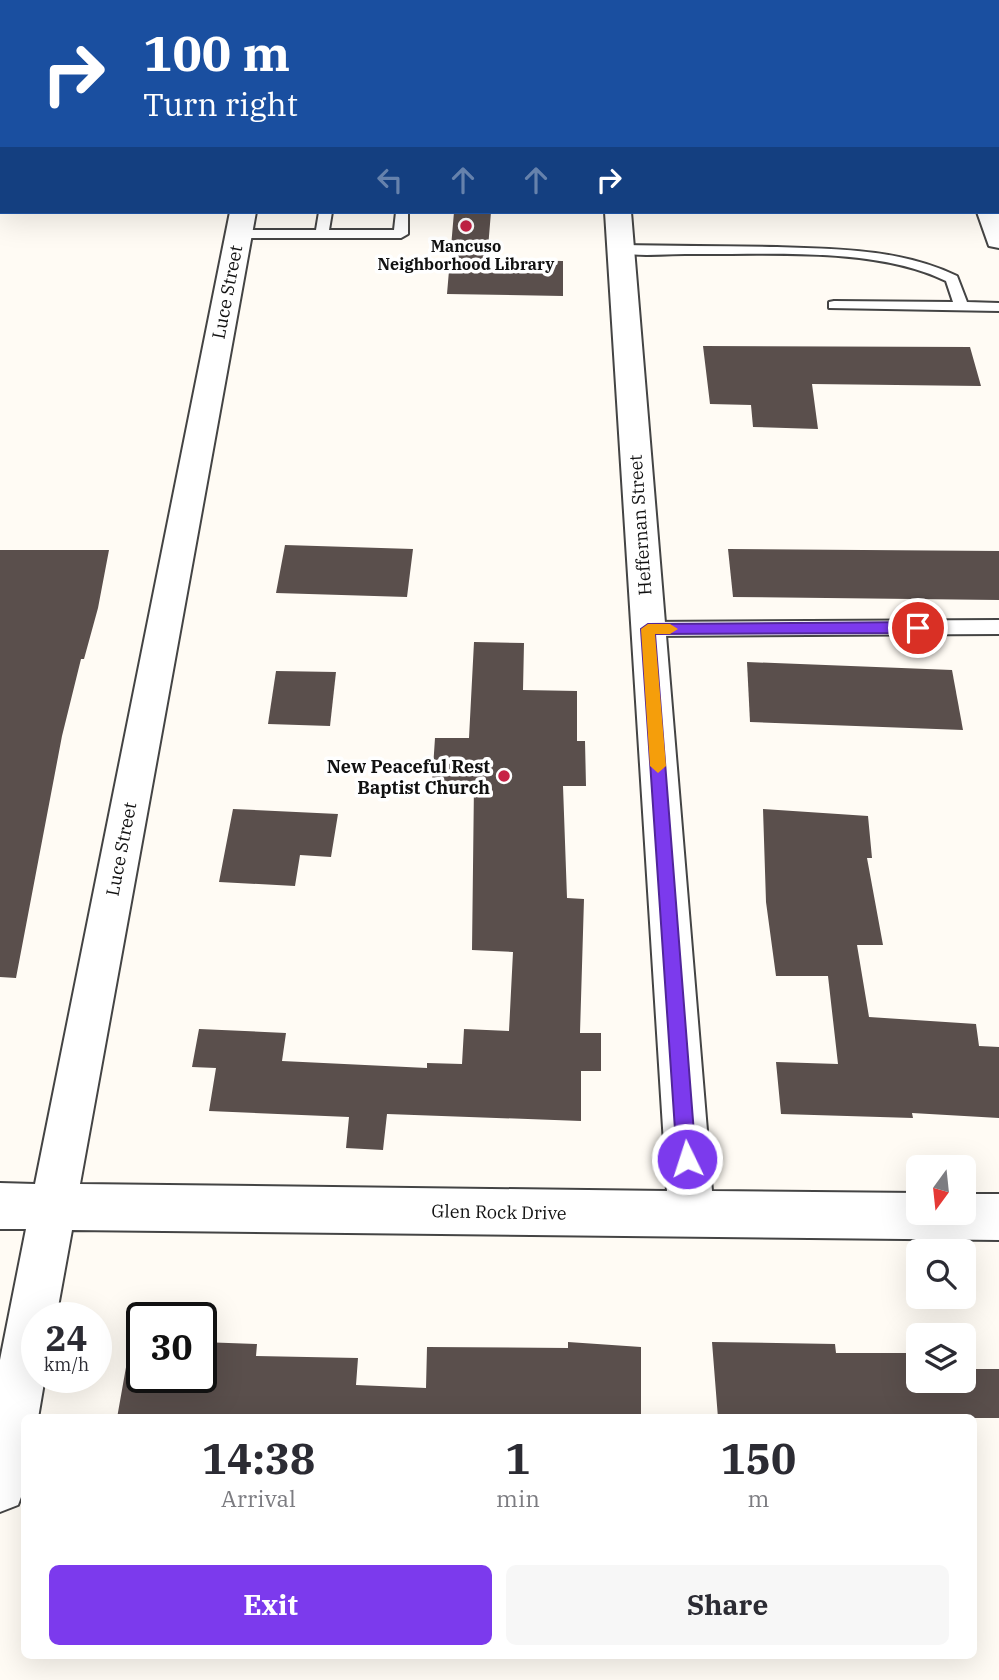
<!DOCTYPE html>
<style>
body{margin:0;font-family:"IBM Plex Serif",serif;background:#f7f7f7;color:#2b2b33;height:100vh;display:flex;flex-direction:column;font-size:26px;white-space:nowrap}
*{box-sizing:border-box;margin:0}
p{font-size:23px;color:#7c7c81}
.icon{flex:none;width:38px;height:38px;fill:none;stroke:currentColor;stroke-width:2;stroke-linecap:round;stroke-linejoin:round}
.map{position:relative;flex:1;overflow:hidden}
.side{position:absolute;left:21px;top:1414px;width:956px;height:245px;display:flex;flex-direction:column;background:#fff;border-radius:10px;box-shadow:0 7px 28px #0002}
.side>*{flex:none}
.top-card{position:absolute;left:0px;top:0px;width:999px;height:214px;box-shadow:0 7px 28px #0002;background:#1a4fa0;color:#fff;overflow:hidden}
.needle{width:46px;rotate:195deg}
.tools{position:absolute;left:906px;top:1155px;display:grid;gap:14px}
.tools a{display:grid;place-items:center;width:70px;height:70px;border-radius:10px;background:#fff;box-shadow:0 7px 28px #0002;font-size:35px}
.speed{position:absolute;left:21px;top:1302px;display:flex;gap:14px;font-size:35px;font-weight:700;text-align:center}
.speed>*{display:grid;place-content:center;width:91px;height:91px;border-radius:50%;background:#fff;box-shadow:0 7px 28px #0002;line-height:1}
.speed small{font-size:18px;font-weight:400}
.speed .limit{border:4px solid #111;border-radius:10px;background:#fff;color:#111}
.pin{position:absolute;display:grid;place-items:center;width:60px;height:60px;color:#fff;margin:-30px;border:4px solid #fff;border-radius:50%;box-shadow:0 2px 7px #0007}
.me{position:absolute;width:77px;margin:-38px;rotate:356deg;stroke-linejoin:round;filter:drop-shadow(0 0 5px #0008)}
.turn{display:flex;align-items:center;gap:24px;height:147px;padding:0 28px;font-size:32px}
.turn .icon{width:91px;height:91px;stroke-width:2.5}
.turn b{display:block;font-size:49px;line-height:60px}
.lanes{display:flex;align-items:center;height:66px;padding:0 28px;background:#0003;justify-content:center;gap:35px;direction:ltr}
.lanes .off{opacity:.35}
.eta{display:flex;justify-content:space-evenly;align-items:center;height:119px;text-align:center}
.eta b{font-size:42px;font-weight:700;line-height:49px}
.button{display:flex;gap:14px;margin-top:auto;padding:14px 28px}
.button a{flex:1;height:80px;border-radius:10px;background:#7c3aed;color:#fff;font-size:28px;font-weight:700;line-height:80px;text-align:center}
.button a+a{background:#f7f7f7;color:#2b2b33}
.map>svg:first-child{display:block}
.building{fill:#5a4f4c}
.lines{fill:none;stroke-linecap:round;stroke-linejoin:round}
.lane-casing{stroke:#444;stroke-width:4}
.street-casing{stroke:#444;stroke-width:4}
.secondary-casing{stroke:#333;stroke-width:4}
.lane{fill:#fff;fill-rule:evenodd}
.street{fill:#fff;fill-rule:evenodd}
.secondary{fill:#ffe9af;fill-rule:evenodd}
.route{fill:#7c3aed;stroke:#51269a;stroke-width:2}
.slow{fill:#f59e0b}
.poi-dot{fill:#c72246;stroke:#fff;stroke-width:2.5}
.labels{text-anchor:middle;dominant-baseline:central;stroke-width:7;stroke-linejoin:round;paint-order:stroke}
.far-poi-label{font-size:16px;font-weight:bold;fill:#111;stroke:#fff}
.street-label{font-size:18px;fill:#111;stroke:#fff}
.poi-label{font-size:18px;font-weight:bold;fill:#111;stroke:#fff;text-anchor:end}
</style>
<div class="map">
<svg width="999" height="1680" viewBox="0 0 999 1680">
<rect width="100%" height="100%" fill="#fffbf4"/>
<g class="building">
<polygon points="454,212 491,212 487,260 563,261 563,296 447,294"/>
<polygon points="703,346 970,347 981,386 812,384 818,429 753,427 751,405 710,404"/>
<polygon points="285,545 413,549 407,597 276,593"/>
<polygon points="728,549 999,551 999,600 733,597"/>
<polygon points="0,550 109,550 98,608 84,659 81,659 62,736 16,978 0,977"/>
<polygon points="474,642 524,643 523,690 577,691 577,741 585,741 586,786 563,786 567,898 584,899 580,1033 601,1033 601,1071 581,1071 581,1121 387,1114 383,1150 346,1148 349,1117 209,1111 216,1068 192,1067 199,1029 286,1033 282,1061 427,1068 427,1063 462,1064 464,1029 509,1031 513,952 472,950 474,784 432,783 435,738 469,738"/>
<polygon points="747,662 952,670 963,730 750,722"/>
<polygon points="276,671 336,672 330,726 268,724"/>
<polygon points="233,809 338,814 331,857 300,855 295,886 219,882"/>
<polygon points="763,809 868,816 872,858 867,858 883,945 857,945 869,1017 976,1024 979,1046 999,1047 999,1118 912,1113 913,1118 781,1114 776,1062 838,1064 828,976 776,976 766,902"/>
<polygon points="131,1339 142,1340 142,1377 201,1377 201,1342 257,1344 256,1356 358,1358 356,1385 426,1388 427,1347 568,1348 568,1342 641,1347 641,1418 117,1418"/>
<polygon points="712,1342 835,1344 836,1353 916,1353 919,1381 964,1381 964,1369 999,1369 999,1418 718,1418"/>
</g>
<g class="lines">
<defs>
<g id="lane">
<polygon points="25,0 37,0 25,2"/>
<rect x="342" y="0" width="12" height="2"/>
<rect x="416" y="0" width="12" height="2"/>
<rect x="0" y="4" width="2" height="7"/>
<rect x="0" y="40" width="2" height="6"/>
<rect x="0" y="148" width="2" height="8"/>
<rect x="0" y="189" width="2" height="8"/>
<polygon points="319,212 332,212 329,230 394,230 396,212 408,212 408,234 401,238 238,238 231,234 238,230 316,230"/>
<path d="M620,245C672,246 725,246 777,247C838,249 901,249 957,276L967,302L999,303V311L829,308V302L834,301L953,302L946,281C875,246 764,255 685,254C663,254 637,257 615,252V246Z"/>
<polygon points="999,620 999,634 648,636 642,634 639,629 642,624 648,622"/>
</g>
<g id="street">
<rect x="277" y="0" width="22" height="2"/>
<rect x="591" y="0" width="22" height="2"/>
<polygon points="904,0 926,0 927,2 905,2"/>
<polygon points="998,206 999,206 999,248 989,246 977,212 998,212"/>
<polygon points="230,212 256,212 80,1184 667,1191 605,212 631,212 712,1191 919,1193 919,1213 964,1213 964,1194 999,1194 999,1240 72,1230 56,1318 37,1318 37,1377 45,1377 38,1418 24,1418 24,1489 18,1505 0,1512 0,1360 26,1229 0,1229 0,1183 35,1184"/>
</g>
<g id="secondary">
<rect x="0" y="70" width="2" height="14"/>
<rect x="998" y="76" width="1" height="14"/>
<rect x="0" y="102" width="2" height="14"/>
<rect x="998" y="109" width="1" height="14"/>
</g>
</defs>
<use href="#lane" class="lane-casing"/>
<use href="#street" class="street-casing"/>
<use href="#secondary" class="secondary-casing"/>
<use href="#lane" class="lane"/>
<use href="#street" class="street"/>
<use href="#secondary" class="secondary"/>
</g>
<polygon class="route" points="918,622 925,628 918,633 655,634 696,1159 693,1166 687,1168 680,1166 677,1159 641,629 648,624"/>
<polygon class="slow" points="648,624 670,624 678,629 670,634 655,634 666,766 658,773 650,766 641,629"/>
<g class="poi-dot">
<circle cx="466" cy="226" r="7"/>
<circle cx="504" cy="776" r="7"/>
</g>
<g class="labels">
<g class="far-poi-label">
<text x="466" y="246">Mancuso<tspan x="466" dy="18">Neighborhood Library</tspan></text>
</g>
<g class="street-label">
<text transform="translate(227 292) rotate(-79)">Luce Street</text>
<text transform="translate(640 525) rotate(-94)">Heffernan Street</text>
<text transform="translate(121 849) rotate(-79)">Luce Street</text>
<text transform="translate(499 1212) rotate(1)">Glen Rock Drive</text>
</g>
<g class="poi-label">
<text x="490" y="766">New Peaceful Rest<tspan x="490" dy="21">Baptist Church</tspan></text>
</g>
</g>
</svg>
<div class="tools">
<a><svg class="needle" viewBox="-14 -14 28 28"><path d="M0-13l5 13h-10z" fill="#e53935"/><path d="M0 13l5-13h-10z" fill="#7c7c81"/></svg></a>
<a><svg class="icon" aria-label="search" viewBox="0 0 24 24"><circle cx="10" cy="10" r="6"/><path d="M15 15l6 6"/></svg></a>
<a><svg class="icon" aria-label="layers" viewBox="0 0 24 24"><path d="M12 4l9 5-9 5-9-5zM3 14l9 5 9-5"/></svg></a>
</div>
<div class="speed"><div>24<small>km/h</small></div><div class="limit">30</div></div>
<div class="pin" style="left:918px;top:628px;background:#d93025"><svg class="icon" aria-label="arrive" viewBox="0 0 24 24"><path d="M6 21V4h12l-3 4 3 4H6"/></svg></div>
<svg class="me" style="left:687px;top:1159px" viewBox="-20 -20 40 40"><circle r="17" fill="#7c3aed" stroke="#fff" stroke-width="3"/><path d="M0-11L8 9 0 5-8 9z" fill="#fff"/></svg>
<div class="top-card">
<div class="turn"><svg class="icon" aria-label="right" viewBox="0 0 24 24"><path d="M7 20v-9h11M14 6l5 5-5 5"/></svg><div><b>100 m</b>Turn right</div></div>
<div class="lanes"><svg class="icon off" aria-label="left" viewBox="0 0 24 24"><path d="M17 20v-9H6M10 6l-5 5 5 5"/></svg><svg class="icon off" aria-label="ahead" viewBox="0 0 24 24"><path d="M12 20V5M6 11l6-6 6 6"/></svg><svg class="icon off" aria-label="ahead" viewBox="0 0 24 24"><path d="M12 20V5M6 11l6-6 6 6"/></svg><svg class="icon" aria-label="right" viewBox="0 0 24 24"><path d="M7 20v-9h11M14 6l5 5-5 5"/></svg></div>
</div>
<section class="side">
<div class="eta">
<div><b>14:38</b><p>Arrival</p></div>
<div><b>1</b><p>min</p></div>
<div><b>150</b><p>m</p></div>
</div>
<div class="button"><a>Exit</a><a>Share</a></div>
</section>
</div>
